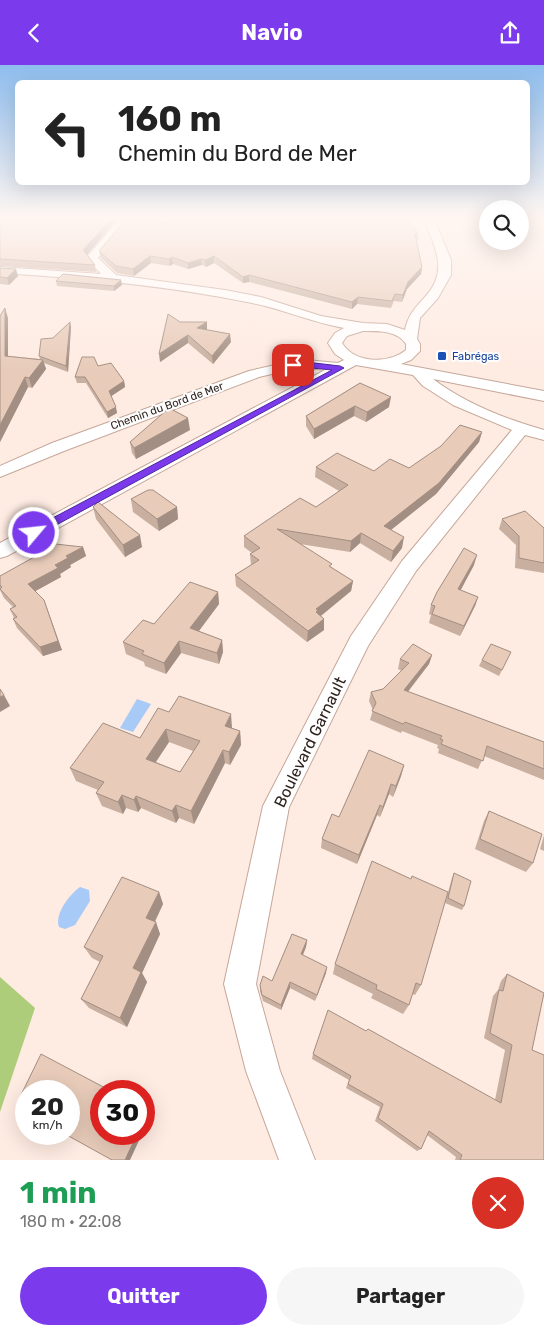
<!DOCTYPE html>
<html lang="fr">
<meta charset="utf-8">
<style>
body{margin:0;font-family:Rubik,sans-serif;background:#f6f6f6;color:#222;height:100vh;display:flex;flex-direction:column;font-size:19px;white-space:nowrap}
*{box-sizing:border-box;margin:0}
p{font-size:16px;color:#767676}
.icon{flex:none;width:28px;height:28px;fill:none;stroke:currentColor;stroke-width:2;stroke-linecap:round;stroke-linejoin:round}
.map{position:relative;height:1095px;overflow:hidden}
.sheet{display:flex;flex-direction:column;background:#fff;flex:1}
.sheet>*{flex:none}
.hud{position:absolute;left:15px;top:15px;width:515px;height:105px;border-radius:8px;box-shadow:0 5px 20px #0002;background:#fff;color:#222;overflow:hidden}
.buttons{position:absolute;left:479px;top:135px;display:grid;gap:10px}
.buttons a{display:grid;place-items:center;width:50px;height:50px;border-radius:50%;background:#fff;box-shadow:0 5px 20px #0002;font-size:25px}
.speed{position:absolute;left:15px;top:1015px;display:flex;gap:10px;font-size:25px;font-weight:700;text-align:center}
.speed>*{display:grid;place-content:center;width:65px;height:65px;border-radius:50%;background:#fff;box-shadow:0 5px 20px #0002;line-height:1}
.speed small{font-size:12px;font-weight:400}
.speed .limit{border:8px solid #d22;background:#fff;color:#111}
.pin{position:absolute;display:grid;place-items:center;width:42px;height:42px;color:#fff;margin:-21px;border-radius:10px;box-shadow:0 2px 8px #0006}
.me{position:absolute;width:55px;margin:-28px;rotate:62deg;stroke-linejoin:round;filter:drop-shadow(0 0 4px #0008)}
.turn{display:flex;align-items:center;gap:18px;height:105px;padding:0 20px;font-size:22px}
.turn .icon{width:65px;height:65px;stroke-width:2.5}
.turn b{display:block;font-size:35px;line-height:42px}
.round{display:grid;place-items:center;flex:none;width:52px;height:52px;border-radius:26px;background:#f6f6f6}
.overview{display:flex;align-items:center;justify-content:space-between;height:85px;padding:0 20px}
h1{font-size:30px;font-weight:700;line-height:38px;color:#1e9e55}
.button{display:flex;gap:10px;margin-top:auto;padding:10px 20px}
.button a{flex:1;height:58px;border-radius:30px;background:#7c3aed;color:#fff;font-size:20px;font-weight:700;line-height:58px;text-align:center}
.button a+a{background:#f6f6f6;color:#222}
header{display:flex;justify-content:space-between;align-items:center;height:65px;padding:0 20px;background:#7c3aed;color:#fff;font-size:22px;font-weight:700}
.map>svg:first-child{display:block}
.green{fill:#adcd7b}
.water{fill:#a8caf7}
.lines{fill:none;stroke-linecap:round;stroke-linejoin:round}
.minor-casing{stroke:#c5a799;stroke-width:2}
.minor{fill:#fff;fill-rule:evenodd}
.wall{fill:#c8af9f;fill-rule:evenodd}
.shaded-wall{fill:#a28e82}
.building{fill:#e8cbb9;stroke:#a28e82;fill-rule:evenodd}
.route{fill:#7c3aed;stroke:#51269a}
.transit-dot{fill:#1a4fb4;stroke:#fdfdfd;stroke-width:2}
.labels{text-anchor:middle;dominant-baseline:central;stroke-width:4;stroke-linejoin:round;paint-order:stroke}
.far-transit-label{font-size:11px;fill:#164399;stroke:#fdfdfd;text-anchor:start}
.far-street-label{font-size:11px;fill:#2e221d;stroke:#fdfdfd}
.near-street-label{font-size:16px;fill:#2e221d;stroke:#fdfdfd}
</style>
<header><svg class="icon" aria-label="back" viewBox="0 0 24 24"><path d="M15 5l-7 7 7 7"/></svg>Navio<svg class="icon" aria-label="share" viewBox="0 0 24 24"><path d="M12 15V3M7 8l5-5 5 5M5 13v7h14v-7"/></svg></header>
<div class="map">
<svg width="544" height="1095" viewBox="0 0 544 1095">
<rect width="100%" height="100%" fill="#feebe2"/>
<polygon class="green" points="0,912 35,943 0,1047"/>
<g class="water">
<polygon points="137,634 151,639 133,667 120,663"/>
<path d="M80,822L89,825L90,836L75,860L65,864L59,862C54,849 70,829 80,822Z"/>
</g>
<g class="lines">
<defs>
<path id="minor" d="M121,152H131L98,193L116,210L225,225L261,232L321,251L363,258L387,259L405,265C408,250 415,243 425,232C450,205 434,181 423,152H433L451,195V210L438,233L420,253L417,274L420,279V286L411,295L401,299L544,326V336L433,314C465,338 505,354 544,365V375L525,370L416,506L368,581L289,742L256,919L280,1006L315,1095H279L246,1006L224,919L263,741L351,571L402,496L512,365L453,340L423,321L413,310L356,300L7,491L0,493V478L325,305L306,303L293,304L259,312L64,386L0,412V401L52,378L249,306L293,296L306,295L338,298L344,295L335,289L328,278L335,268L344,263C311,257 283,244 252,238C169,221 85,213 0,208V202L101,209L86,193ZM363,266C377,266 397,265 406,279V285C389,299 355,299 342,278L347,271Z"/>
</defs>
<use href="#minor" class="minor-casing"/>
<use href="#minor" class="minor"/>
</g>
<g class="wall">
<polygon points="0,152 119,152 87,189 95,200 96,207 0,201"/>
<polygon points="156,152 171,152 168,154"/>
<polygon points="170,158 418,168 418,175 416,175 422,202 421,209 407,224 402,237 394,236 391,243 357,239 352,244 249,217 243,218 214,198 206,202 202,200 188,204 173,199 170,201 151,198 134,211 117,208 101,193 99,186"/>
<polygon points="0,203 18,211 9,220 0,219"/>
<polygon points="56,216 122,220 114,226 57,221"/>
<polygon points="8,253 8,291 40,294 39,291 53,273 71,262 68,307 44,298 46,304 32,323 28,322 0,377"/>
<polygon points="180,257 207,257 207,265 231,277 213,299 188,278 160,297"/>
<polygon points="98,301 124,316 125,322 111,331 117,348 108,353 86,318 77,318 75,312"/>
<polygon points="360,318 389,342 366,357 354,351 314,374 306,361 306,351"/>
<polygon points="190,365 136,394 132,388 130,377"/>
<polygon points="482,367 479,377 436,429 391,465 402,483 391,497 360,478 350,487 300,479 331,502 353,516 351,526 321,551 324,554 324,565 307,577 236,521 235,510 251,500 250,489 252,488 244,482 244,471 316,442 339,426 315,412 316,402 374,406 409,403"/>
<polygon points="131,434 177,442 178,454 159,466 133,447"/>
<polygon points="93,442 142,482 125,492 96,454"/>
<polygon points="502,454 544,463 544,508 515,503 516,480 499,464"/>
<polygon points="83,482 86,491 70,500 71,502 60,509 61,512 35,526 62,585 43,591 17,563 13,554 14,553 10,544 13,542 4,533 0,525 0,511"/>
<polygon points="474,500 460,525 478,532 475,541 460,571 429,558 431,550 429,549 431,540"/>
<polygon points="218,527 219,539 199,566 222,575 223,587 219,599 181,588 166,609 145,601 144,597 126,589 123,577 154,559"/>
<polygon points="432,590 429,599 408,627 544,677 544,715 484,691 478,704 438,688 439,684 437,683 438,680 402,666 401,668 370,655 373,645 369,636 371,627 383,624 402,606 398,604 400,594"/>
<polygon points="508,593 499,611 479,601 482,595"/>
<path d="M169,647L232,663L240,666L241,680L230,700L225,698L194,759L179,753L176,758L141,743L138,747L126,743L123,749L102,741L96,728L98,725L76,716L70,703L140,673ZM169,677L193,686L180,707L156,697Z"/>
<polygon points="404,700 401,711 393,732 389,729 380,752 377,750 357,799 321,783 322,774"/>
<polygon points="489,746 533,798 526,807 475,784 484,756"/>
<polygon points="544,770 544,786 540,784"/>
<polygon points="372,796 421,920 415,930 412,929 409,940 403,949 371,933 373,929 333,909 335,899"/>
<polygon points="454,808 464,841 462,845 445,838 452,813"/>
<polygon points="159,827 163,839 155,857 160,869 142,908 147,917 127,962 89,943 81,934 100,897 92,893 84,882"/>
<polygon points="307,875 306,882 303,890 326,908 315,936 290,923 281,945 263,936 260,926 260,920 272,916"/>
<polygon points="507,909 532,985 544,1095 455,1095 456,1092 427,1070 421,1084 417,1086 375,1056 380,1042 346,1023 349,1015 312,994 313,989 366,966 495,1035 505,985 484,973 493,931 498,925 501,916"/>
</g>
<g class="shaded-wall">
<polygon points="113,152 119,152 85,192 83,185"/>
<polygon points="150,191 151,198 134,211 133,204"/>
<polygon points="214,191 214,198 206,202 205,195"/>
<polygon points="172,192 173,199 170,201 169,194"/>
<polygon points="201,194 202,200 188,204 188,198"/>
<polygon points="422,202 421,209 407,224 402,237 403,230 408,217"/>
<polygon points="16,204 18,211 9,220 7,213"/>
<polygon points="249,210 249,217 243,218 243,212"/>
<polygon points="121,215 122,220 114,226 114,221"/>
<polygon points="358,232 357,239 352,244 352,237"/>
<polygon points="5,243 8,253 8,301 5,291"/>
<polygon points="70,257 71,262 68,307 66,301"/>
<polygon points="207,257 207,265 197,263"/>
<polygon points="230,269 231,277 213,299 212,291"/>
<polygon points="188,270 188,278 160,297 159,289"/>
<polygon points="43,295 46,304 32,323 29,313"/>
<polygon points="25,312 28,322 0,377 0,360"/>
<polygon points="124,316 125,322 110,332 109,326"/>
<polygon points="391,332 389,342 366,357 367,347"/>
<polygon points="355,341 354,351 314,374 314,364"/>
<polygon points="116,342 117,348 108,353 107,347"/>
<polygon points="188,353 190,365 136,394 134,383"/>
<polygon points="482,367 479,377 436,429 382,472 384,461"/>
<polygon points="177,442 178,454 159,466 157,454"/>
<polygon points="361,468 360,478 350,487 351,476"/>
<polygon points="140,470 142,482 125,492 123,480"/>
<polygon points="404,472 402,483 391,497 393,486"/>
<polygon points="83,482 86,491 70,500 71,502 60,509 61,512 32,528 28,519 66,491"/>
<polygon points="477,490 474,500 456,534 458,524"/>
<polygon points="353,516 351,526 318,553 317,556 316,544"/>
<polygon points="218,527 219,539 192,575 190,563"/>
<polygon points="478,532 475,541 460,571 464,561"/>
<polygon points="44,535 62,585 43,591 40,582"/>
<polygon points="324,554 324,565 307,577 308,566"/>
<polygon points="222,575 223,587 219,599 217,588"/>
<polygon points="179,576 181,588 166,609 164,598"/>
<polygon points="432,590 429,599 401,635 404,625"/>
<polygon points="4,630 10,641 0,647 0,632"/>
<polygon points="231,649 232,663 226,674 225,661"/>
<polygon points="166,664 169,677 149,707 146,694"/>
<polygon points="240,666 241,680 230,700 229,687"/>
<polygon points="223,685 225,698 194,759 191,746"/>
<polygon points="404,700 401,711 393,732 396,721"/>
<polygon points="391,719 389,729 380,752 383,742"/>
<polygon points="122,730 126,743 123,749 118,737"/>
<polygon points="136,731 141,743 138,747 134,735"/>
<polygon points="176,740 179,753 176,758 172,746"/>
<polygon points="380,740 377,750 357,799 359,790"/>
<polygon points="159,827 163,839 151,864 146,853"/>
<polygon points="156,857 160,869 142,908 147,917 127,962 120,953 133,903"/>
<polygon points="307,875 306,882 300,896 301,889"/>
<polygon points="327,902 326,908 315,936 317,930"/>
<polygon points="290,917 290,923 281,945 281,940"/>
<polygon points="147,1046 150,1049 144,1064 144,1052"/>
<polygon points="137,1069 142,1069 130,1095 125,1095"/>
</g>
<g class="building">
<polygon points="0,152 113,152 83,185 95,200 0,194"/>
<polygon points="128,152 170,158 179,152 405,152 418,168 415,169 422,202 408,217 403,230 395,229 392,236 358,232 352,237 249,210 243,212 214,191 205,195 201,194 188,198 172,192 169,194 150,191 133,204 116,201 99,186"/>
<polygon points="0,203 16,204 7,213 0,212"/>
<polygon points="63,209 121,215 114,221 56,216"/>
<polygon points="5,243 5,291 43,295 29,313 25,312 0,360 0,251"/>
<polygon points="168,249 180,257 207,257 197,263 230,269 212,291 188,270 159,289"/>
<polygon points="70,257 66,301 39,291 41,274 53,273"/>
<polygon points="82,292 94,292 98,301 111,298 124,316 109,326 116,342 107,347 85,312 75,312"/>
<polygon points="360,318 391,332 367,347 355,341 314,364 306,351"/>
<polygon points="169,343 188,353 134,383 130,377"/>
<polygon points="460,360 482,367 439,418 384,461 404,472 393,486 361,468 351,476 277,464 332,499 329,501 353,516 316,544 318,545 316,547 324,554 308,566 235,510 259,495 250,489 260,483 244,471 300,433 316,442 348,420 316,402 337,388 374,406 390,394 409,403 441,381"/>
<polygon points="148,425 153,425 177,442 157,454 131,434"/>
<polygon points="98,437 140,470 123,480 93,442"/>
<polygon points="525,446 544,463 544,498 519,493 519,471 502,454"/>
<polygon points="46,478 83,482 66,491 68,493 55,500 58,503 28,519 44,535 58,576 40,582 13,554 17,552 10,544 16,541 0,524 2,522 0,520 0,511 36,491 40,482"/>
<polygon points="464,483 477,490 458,524 478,532 464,561 432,549 435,541 431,540 437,527"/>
<polygon points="190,517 218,527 190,563 222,575 217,588 179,576 164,598 142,589 144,586 123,577 143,555 154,559"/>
<polygon points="413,579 432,590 404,625 544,677 544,704 487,681 483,696 441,679 443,675 440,674 442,671 405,657 403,659 372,646 376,638 371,627 383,624 409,598 400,594"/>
<polygon points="491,579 511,587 502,605 482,595"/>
<polygon points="0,624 4,630 0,632"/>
<path d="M179,631L231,649L225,661L240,666L229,687L223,685L191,746L176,740L172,746L136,731L134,735L122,730L118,737L96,728L104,717L70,703L103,658L140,673L158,643L169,647ZM166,664L200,676L180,707L146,694Z"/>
<polygon points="369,685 404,700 396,721 391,719 383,742 380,740 359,790 322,774 332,749 339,752"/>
<polygon points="489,746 542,769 533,798 480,774"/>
<polygon points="372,796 411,814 412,811 448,827 421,920 416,918 409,940 376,924 377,920 335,899"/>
<polygon points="454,808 471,816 464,841 448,833"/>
<polygon points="122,812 159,827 146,853 156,857 133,903 141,907 120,953 81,934 103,891 84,882"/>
<polygon points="292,869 307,875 301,889 327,902 317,930 290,917 281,940 262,930 260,920 263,911 272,916"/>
<polygon points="507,909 544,928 532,985 544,990 544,1095 460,1095 462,1090 429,1066 421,1084 378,1053 383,1039 348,1019 351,1011 313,989 328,945 366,966 368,964 501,1038 512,980 490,968 499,925 503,926"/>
<polygon points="41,989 111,1026 101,1026 101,1069 137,1069 125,1095 112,1095 65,1069 69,1069 69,1026 26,1026 26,1037 19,1034"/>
<polygon points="144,1044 147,1046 144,1052"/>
</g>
<linearGradient id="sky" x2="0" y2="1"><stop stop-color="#8ebdee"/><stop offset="0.5" stop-color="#fff6f2"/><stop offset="1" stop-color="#fff6f2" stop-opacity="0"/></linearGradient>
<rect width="544" height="306" fill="url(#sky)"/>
<polygon class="route" points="293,297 306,297 340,301 344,303 38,470 30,470 30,465 332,305 291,301 289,300"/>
<rect class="transit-dot" x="437" y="286" width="10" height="10" rx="2.5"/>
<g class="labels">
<g class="far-transit-label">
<text x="452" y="291">Fabrégas</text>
</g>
<g class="far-street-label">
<text transform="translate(167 341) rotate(-20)">Chemin du Bord de Mer</text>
</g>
<g class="near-street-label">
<text transform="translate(310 677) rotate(-64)">Boulevard Garnault</text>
</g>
</g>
</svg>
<div class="buttons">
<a><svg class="icon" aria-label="search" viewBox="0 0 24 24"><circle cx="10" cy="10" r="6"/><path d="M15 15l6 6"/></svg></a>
</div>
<div class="speed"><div>20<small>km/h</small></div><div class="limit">30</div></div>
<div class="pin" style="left:293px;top:300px;background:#d93025"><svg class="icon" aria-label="arrive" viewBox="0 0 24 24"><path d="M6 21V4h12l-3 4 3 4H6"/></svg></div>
<svg class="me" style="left:34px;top:468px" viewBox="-20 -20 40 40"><circle r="17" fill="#7c3aed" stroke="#fff" stroke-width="3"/><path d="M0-11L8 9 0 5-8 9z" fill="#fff"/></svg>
<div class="hud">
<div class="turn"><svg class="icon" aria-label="left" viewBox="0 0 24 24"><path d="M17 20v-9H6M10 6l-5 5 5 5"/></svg><div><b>160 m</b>Chemin du Bord de Mer</div></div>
</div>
</div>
<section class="sheet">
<div class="overview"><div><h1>1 min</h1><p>180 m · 22:08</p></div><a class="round" style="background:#d93025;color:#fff"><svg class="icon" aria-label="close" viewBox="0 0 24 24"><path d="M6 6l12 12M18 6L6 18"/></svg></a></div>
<div class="button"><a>Quitter</a><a>Partager</a></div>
</section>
